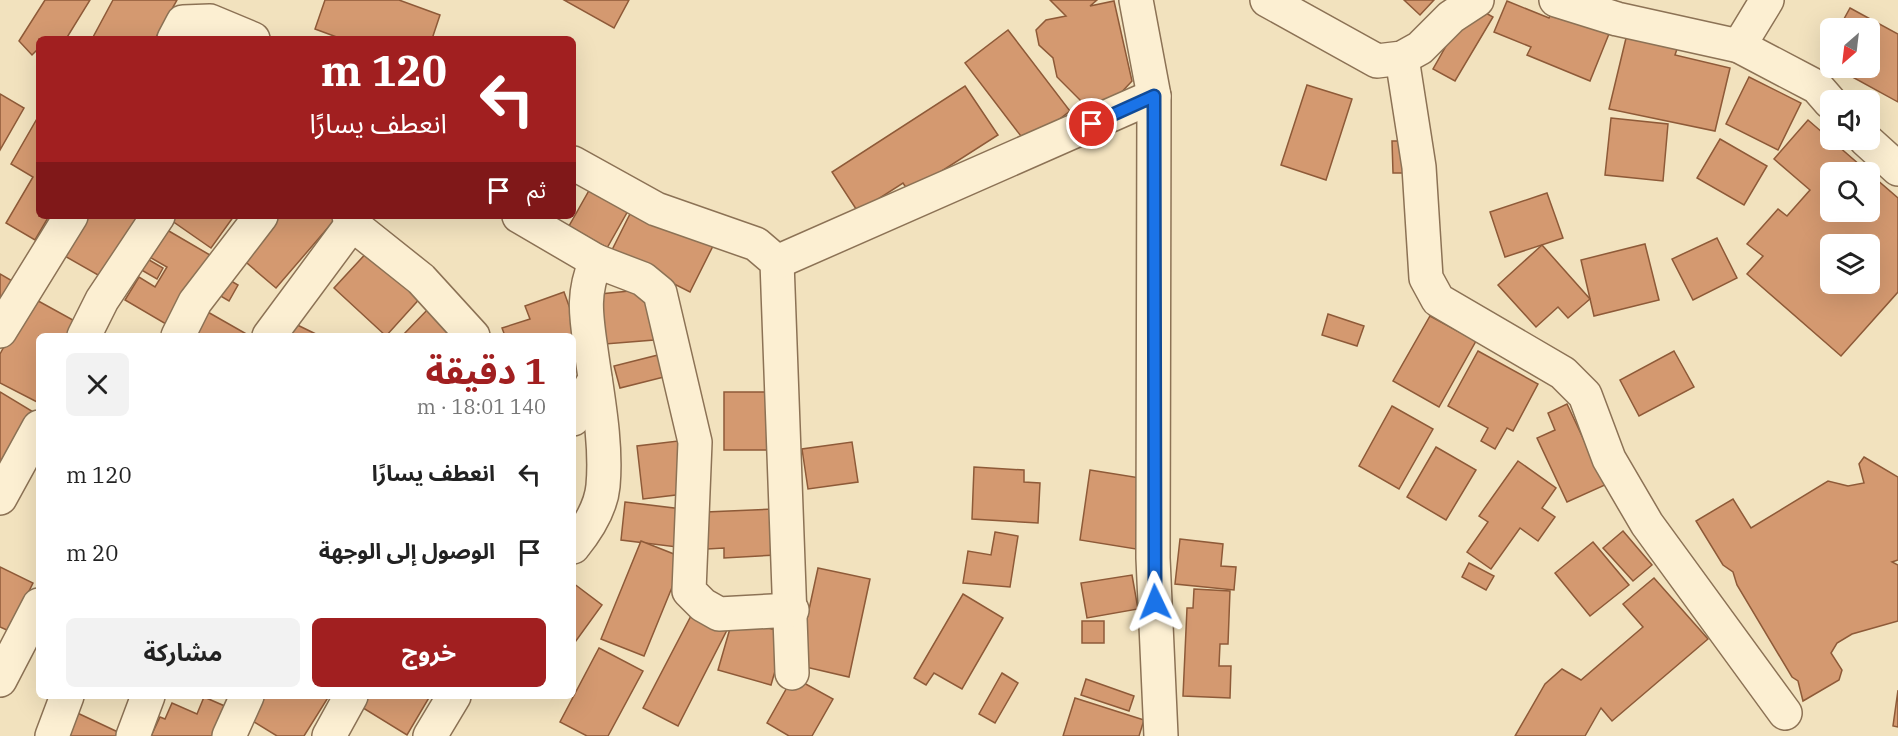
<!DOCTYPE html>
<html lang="ar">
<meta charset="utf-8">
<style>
body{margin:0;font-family:"IBM Plex Serif","Noto Sans Arabic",serif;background:#f2f2f2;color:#222;direction:rtl;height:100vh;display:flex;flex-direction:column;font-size:22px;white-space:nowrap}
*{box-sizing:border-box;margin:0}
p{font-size:20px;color:#767676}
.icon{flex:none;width:33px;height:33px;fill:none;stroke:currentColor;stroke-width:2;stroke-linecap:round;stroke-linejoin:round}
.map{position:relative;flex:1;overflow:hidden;direction:ltr}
.side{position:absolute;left:36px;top:333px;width:540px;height:366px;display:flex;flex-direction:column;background:#fff;border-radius:9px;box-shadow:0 6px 24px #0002;direction:rtl}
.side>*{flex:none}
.hud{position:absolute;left:36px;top:36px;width:540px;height:183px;border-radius:9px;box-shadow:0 6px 24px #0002;direction:rtl;background:#a11f20;color:#fff;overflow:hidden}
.needle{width:39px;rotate:208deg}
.controls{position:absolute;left:1820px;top:18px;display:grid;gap:12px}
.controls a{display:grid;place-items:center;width:60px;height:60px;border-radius:9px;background:#fff;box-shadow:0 6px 24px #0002;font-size:30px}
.pin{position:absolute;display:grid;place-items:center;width:51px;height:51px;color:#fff;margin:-26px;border:3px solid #fff;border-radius:50%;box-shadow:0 2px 6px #0007}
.me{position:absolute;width:66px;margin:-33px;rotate:358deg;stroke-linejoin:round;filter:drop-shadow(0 0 4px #0008)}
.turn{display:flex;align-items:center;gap:21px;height:126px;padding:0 30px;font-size:27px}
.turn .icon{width:78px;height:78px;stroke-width:2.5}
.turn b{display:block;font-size:42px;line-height:51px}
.then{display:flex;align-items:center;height:57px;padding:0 30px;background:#0003;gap:12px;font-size:22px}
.round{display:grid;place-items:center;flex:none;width:63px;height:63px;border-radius:9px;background:#f2f2f2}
.headline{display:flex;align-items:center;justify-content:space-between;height:102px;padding:0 30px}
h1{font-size:36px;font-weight:700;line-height:45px;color:#a11f20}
.cta{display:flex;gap:12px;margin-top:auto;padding:12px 30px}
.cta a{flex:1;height:69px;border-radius:9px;background:#a11f20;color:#fff;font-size:24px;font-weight:700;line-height:69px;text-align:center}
.cta a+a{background:#f2f2f2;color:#222}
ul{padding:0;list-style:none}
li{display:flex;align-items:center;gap:18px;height:78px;padding:0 30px}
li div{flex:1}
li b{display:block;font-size:22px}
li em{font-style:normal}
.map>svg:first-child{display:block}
.building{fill:#d49970;stroke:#8e5a38;stroke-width:1.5;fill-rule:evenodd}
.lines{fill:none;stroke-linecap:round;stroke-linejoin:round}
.minor-casing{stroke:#8c7255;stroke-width:36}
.tertiary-casing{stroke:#8c7255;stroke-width:36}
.minor{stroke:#fcefd2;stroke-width:33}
.tertiary{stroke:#fcefd2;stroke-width:33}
.route-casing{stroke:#114b97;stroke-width:15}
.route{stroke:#1a73e8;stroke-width:10}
</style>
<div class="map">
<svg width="1898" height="736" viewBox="0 0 1898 736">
<rect width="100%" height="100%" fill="#f2e2be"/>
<g class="building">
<polygon points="45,0 90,0 66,39 39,39 39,53 36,51 32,55 19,41"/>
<polygon points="113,0 177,0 155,39 92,39"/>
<polygon points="325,0 399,0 440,15 432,39 342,39 315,29"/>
<polygon points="564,0 629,0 614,28"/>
<polygon points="1050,0 1097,0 1090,6 1114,1 1132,81 1116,98 1085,105 1057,77 1053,58 1039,45 1036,30 1046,20 1066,16"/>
<polygon points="1404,0 1434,0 1420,15"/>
<polygon points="1507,1 1549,18 1554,6 1611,29 1590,81 1527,55 1531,47 1494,32"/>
<polygon points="1470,4 1493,17 1455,81 1433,69"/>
<polygon points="1850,8 1898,34 1898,102 1836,68 1869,68 1869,28 1839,28"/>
<polygon points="1008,30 1070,111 1027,144 965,63"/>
<polygon points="1627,34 1678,46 1675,55 1730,68 1715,131 1609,109"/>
<polygon points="1749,77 1801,103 1778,150 1726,124"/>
<polygon points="1307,85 1352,99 1326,180 1281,165"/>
<polygon points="965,86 998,135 909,192 903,183 858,212 832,172"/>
<polygon points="0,94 24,108 0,150"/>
<polygon points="38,117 39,216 49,216 35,240 6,223 33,177 11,164"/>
<polygon points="1611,118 1668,124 1663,181 1605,175"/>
<path d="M1808,120L1868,172H1830V212H1869V173L1898,198V292L1841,356L1747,274L1763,256L1747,244L1778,209L1787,216L1810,190L1774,159ZM1830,244H1869V284H1830Z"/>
<polygon points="1720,139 1767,166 1744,205 1697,178"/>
<polygon points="1392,141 1408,141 1409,173 1393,173"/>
<polygon points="591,187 629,209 607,248 569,226"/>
<polygon points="1547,193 1563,238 1505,257 1490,212"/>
<polygon points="637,200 716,240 690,292 611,252"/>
<polygon points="76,216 141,216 105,279 56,251"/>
<polygon points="165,216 234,216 211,248"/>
<polygon points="277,216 338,216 276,288 241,258"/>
<polygon points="162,227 210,255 171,327 125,300 139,277 155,287 167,267 146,255"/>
<polygon points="1717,238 1737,278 1693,300 1672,259"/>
<polygon points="1645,244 1659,300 1594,316 1581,260"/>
<polygon points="1542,245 1590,299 1568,318 1558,307 1536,327 1498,285"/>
<polygon points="371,248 423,295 386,336 334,288"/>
<polygon points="144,257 163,268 157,279 138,268"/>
<polygon points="0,274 14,282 0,306"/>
<polygon points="221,275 238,285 229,301 212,291"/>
<polygon points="649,289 654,340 605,344 600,294"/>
<polygon points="564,292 582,342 573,344 573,336 505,336 502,328 530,319 525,306"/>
<polygon points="31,297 82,325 76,336 39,336 39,403 0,383 0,354"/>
<polygon points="431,306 461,336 402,336"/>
<polygon points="206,311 250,336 193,336"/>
<polygon points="1328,314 1364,326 1357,346 1322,335"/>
<polygon points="1430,316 1476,341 1439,407 1393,381"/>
<polygon points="285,319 320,336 277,336"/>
<polygon points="1478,351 1538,384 1513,431 1507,428 1495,449 1481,441 1488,428 1448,406"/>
<polygon points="1674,351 1694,387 1639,416 1620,380"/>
<polygon points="662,354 668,376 620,388 614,366"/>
<polygon points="0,392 35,413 0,473"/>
<polygon points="724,392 777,392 778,450 724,450"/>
<polygon points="1567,404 1605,485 1567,502 1537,438 1555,430 1548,413"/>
<polygon points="1392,406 1433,429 1399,489 1359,466"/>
<polygon points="678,441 684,494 643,499 637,446"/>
<polygon points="852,442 858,482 808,489 802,449"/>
<polygon points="1436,447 1476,470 1446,520 1407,497"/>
<polygon points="1864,457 1898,477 1898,560 1892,562 1898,565 1898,621 1852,634 1837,643 1831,653 1842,670 1839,680 1803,701 1798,681 1792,677 1737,585 1733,572 1723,565 1696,521 1733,499 1751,528 1828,481 1848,486 1864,483 1859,464"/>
<polygon points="1518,461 1556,488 1542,508 1555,517 1538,541 1520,528 1491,569 1467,552 1488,522 1479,516"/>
<polygon points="974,467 1024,470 1024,482 1040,483 1038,523 972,519"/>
<polygon points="1090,470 1153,480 1142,550 1080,540"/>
<polygon points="625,502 682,509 677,547 621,540"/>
<polygon points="773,509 776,555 724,558 724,548 707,549 706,512"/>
<polygon points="1623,531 1652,565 1633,581 1603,548"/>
<polygon points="995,532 1018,536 1010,587 963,583 968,551 991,555"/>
<polygon points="1180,539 1223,544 1221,566 1236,567 1234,590 1175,584"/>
<polygon points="641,541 684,558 644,656 601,639"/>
<polygon points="1593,542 1629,585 1590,616 1555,573"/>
<polygon points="1469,563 1494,576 1486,590 1462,577"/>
<polygon points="0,567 33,583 9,631 0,627"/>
<polygon points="818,568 870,579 849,677 797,665"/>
<polygon points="1132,575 1138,609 1087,618 1081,583"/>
<polygon points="1654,578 1708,639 1612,721 1601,708 1585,736 1515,736 1545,684 1562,669 1581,680 1643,627 1623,604"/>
<polygon points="573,583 602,605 573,645"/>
<polygon points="1194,589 1230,591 1228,644 1220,644 1219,666 1231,666 1230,698 1183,696 1187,608 1193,608"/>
<polygon points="963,594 1003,618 962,689 934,673 926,685 914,678"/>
<polygon points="693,612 727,630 678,726 643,708"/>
<polygon points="733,618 786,633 771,685 718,670"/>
<rect x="1082" y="621" width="22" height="22"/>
<polygon points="599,648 643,671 608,736 587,736 560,722"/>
<polygon points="1002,673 1018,683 995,723 979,714"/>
<polygon points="793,677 833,699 812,736 789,736 767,723"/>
<polygon points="1086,679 1134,696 1129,711 1081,695"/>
<polygon points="1898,690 1898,727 1893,726"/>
<polygon points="265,696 329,696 304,736 277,736 251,720"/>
<polygon points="359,696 430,696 407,735 355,703"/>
<polygon points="204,697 227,707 214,736 151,736 160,717 165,719 172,703 197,714"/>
<polygon points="1075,698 1144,720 1139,736 1063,736"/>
<polygon points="71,710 120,733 119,736 59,736"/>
</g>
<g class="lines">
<defs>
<g id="minor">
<polyline points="1136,0 1154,96 1153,558 1161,736"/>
<polyline points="174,39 183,22 210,21 253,39"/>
<polyline points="1739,46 1767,0"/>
<polyline points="1402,58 1419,167 1426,278 1438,300 1563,373 1585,395 1609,459 1647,524 1785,713"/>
<polyline points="573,163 656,209 756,244 777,262 792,673"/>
<polyline points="349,216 352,224 421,279 473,336"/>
<polyline points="519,216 596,261"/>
<polyline points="777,262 1154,96"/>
<polyline points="0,331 71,216"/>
<polyline points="84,336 102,300 158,216"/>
<polyline points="178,336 195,302 261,216"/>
<polyline points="269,336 352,224"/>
<polyline points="573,419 595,379"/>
<polyline points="0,498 39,427"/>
<path d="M573,547C586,531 601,508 603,486C607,442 597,394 591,350C586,315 582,294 596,261L643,279L660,293L695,442L689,591L703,605L719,614L792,610"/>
<polyline points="0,680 39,605"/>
<polyline points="52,736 67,696"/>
<polyline points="133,736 148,696"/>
<polyline points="229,736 247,696"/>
<polyline points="329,736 351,696"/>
<polyline points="430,736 454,696"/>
</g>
<g id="tertiary">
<polyline points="1267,0 1377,61 1402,58 1420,48 1451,17 1477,0"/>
<polyline points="1556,0 1617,19 1739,46 1817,87 1830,102"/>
<polyline points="1866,140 1898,169"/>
</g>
</defs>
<use href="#minor" class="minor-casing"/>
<use href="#tertiary" class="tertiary-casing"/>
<use href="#minor" class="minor"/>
<use href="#tertiary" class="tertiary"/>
</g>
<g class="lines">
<defs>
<polyline id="route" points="1092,124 1154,96 1155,602"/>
</defs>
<use href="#route" class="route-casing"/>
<use href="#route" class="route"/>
</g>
</svg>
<div class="controls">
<a><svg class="needle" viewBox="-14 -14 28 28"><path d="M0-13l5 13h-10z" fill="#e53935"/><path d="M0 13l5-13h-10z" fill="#767676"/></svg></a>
<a><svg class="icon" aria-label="sound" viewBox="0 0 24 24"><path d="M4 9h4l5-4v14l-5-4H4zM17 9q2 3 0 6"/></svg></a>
<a><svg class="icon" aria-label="search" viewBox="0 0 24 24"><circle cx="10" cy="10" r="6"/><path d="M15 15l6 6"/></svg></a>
<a><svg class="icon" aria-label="layers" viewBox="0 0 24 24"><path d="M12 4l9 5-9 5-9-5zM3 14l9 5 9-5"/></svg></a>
</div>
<div class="pin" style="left:1092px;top:124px;background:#d93025"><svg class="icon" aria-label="arrive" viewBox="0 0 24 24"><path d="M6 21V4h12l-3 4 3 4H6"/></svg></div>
<svg class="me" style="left:1155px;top:602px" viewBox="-20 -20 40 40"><path d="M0-17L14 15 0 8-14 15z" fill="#1a73e8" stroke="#fff" stroke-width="4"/></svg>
<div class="hud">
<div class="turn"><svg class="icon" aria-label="left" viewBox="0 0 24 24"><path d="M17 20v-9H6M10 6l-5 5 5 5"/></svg><div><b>120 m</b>انعطف يسارًا</div></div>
<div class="then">ثم<svg class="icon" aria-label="arrive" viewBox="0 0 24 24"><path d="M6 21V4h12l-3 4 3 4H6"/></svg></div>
</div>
<section class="side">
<div class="headline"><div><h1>1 دقيقة</h1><p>140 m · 18:01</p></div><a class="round"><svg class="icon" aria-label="close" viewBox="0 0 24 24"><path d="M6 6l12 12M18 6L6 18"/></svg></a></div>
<ul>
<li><svg class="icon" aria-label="left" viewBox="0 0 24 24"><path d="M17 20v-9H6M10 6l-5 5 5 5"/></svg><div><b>انعطف يسارًا</b></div><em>120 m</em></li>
<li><svg class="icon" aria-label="arrive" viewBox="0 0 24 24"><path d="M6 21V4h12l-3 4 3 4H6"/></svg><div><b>الوصول إلى الوجهة</b></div><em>20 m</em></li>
</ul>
<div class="cta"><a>خروج</a><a>مشاركة</a></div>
</section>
</div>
